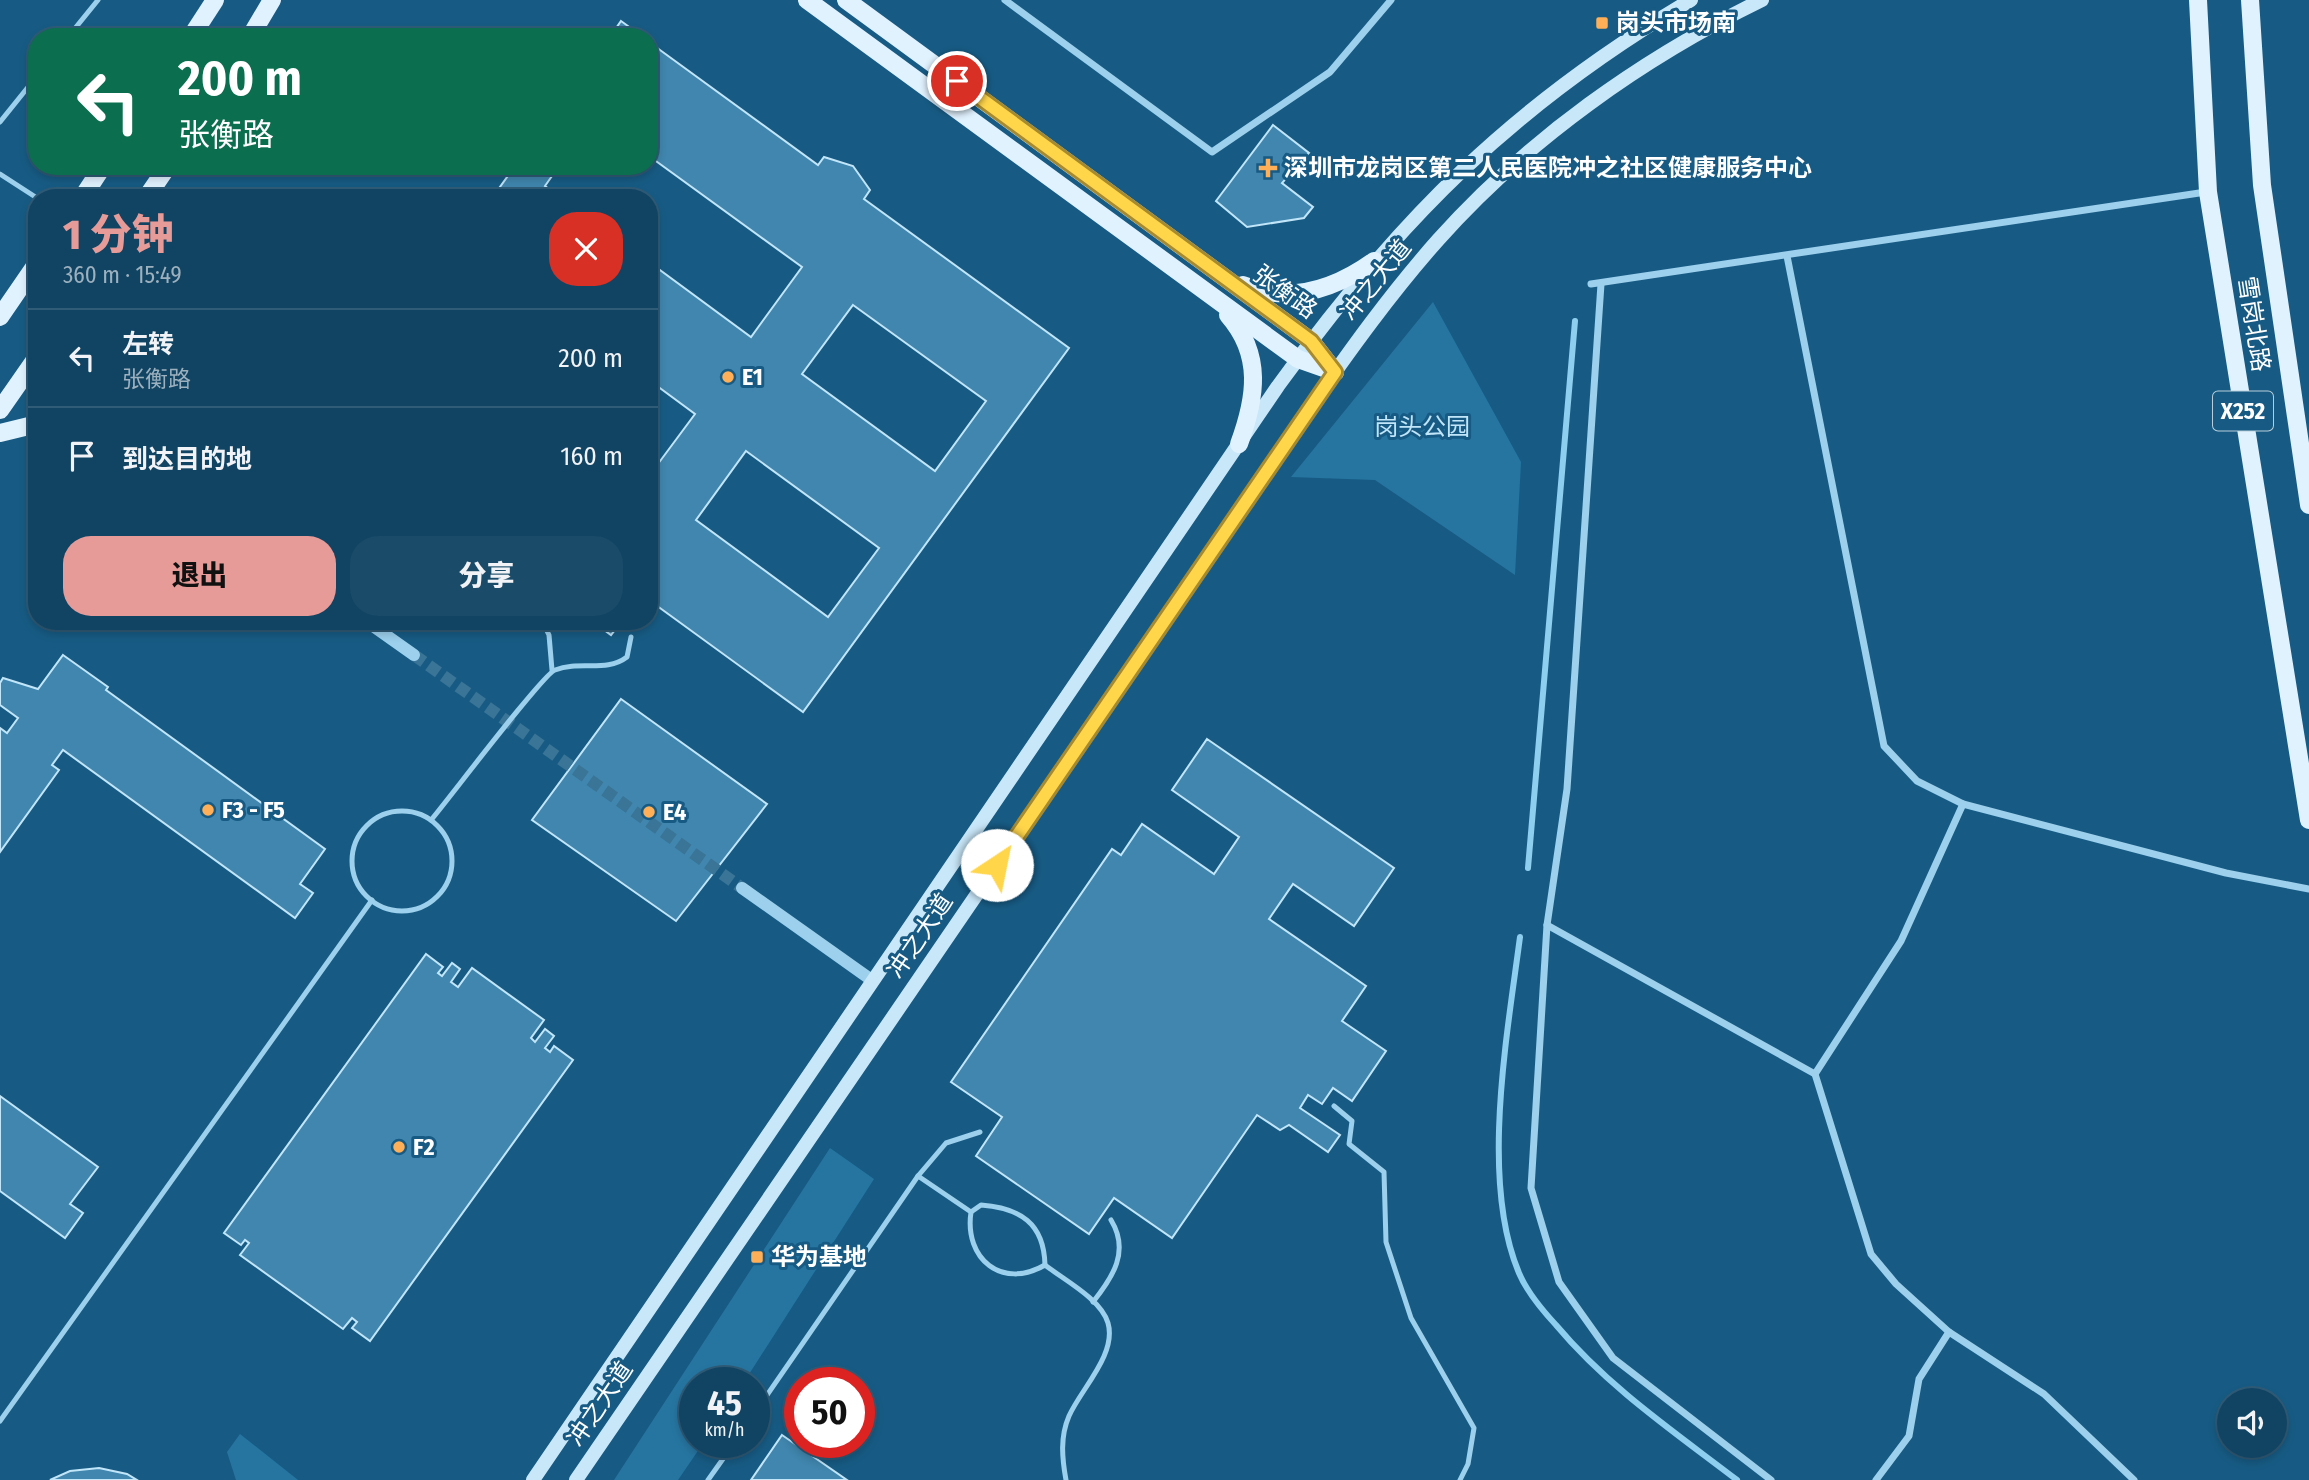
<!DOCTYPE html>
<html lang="zh">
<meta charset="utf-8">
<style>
body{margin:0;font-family:"Fira Sans Condensed","Noto Sans SC",sans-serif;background:#1a4b69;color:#f1f3f6;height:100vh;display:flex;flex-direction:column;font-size:26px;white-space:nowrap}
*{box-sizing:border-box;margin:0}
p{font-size:23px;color:#9cb0be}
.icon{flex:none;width:38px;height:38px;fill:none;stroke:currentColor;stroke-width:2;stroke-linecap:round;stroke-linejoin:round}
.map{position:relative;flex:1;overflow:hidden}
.drawer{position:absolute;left:28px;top:189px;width:630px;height:441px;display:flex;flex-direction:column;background:#114463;border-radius:28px;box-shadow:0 4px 10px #0003,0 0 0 2px #305c78}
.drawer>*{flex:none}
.banner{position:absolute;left:28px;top:28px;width:630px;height:147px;border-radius:28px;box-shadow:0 4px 10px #0003,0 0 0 2px #305c78;background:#0b6e4f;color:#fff;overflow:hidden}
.tools{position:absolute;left:2217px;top:1388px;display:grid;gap:14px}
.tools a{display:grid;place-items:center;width:70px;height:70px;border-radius:50%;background:#114463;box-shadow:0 4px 10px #0003,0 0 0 2px #305c78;font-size:35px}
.speed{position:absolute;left:679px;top:1367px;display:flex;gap:14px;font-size:35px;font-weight:700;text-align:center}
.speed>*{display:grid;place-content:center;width:91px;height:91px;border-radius:50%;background:#114463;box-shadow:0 4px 10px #0003,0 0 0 2px #305c78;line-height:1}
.speed small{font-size:18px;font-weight:400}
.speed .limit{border:10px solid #d22;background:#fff;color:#111}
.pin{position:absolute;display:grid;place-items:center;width:60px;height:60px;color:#fff;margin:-30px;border:4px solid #fff;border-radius:50%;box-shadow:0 2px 7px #0007}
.me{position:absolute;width:77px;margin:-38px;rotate:34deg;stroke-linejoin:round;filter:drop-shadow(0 0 5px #0008)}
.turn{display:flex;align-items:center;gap:24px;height:147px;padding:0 35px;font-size:32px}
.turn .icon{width:91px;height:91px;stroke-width:2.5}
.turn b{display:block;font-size:49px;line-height:60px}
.round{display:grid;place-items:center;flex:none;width:74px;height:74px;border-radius:28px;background:#1a4b69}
.overview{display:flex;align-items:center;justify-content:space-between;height:119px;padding:0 35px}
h1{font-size:42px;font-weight:800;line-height:52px;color:#e69b98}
.primary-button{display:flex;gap:14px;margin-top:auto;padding:14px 35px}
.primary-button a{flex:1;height:80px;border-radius:28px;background:#e69b98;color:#111;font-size:28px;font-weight:800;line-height:80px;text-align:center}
.primary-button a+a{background:#1a4b69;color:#f1f3f6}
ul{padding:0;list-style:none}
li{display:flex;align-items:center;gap:21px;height:98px;padding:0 35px;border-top:2px solid #305c78}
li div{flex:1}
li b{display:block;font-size:26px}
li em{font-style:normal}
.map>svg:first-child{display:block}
.green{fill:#2675a1}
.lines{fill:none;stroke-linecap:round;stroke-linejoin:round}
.stream{stroke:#8eceef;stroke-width:6}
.building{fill:#4086ae;stroke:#c1e5f9;stroke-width:2;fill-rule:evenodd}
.tertiary-tunnel{stroke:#3a7496;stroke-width:12;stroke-dasharray:12 6;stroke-linecap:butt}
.service{stroke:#9cd0ed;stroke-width:5}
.minor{stroke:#9cd0ed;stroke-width:7}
.tertiary{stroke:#9cd0ed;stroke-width:12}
.secondary{stroke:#c8e7f9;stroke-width:14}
.primary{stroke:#e1f2ff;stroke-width:18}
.route-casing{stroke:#a68a30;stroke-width:18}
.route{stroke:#ffd54a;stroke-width:12}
.poi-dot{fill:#ffaf57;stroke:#175b84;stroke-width:2.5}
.labels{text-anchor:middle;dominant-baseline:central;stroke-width:6;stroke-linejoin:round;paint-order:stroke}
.shield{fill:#175b84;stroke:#b9ceda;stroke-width:2}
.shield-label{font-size:23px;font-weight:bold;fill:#fff}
.poi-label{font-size:24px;font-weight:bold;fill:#fff;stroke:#175b84;text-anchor:start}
.street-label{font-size:24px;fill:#fff;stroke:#175b84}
.park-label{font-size:24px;fill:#c1e5f9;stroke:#175b84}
</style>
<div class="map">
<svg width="2309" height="1480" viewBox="0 0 2309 1480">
<rect width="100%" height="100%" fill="#175b84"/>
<g class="green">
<polygon points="1433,302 1521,462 1515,575 1375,480 1291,477"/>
<polygon points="830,1148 874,1179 744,1382 695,1382 695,1442 704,1442 678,1480 614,1480"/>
<polygon points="240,1434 298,1480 236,1480 227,1452"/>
</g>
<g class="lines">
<g class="stream">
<polyline points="1528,868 1575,321"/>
<path d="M1520,937C1507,1036 1480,1181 1519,1273C1527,1292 1542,1310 1556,1325C1608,1387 1673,1431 1737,1480"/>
</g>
</g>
<g class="building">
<polygon points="621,21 643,37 610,37"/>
<path d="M649,42L818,165L824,157L853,166L870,190L864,199L1069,348L803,712L649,600V476L695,414L649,380V262L751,337L802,267L649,156ZM853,305L986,401L935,471L802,374ZM746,451L879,548L828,617L696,520Z"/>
<polygon points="1273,125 1309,153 1282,183 1313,207 1304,218 1247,227 1216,201"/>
<polygon points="515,166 559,166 545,186 561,198 492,198"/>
<polygon points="592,621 622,621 611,635"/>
<polygon points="63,655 108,687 106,690 325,849 300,884 313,893 295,918 63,750 52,765 59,770 0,852 0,728 7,733 18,718 0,705 0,683 3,678 38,689"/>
<polygon points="621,699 767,804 676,921 532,820"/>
<polygon points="1207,739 1394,868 1354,926 1293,884 1269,919 1366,986 1342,1021 1386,1051 1352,1101 1333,1088 1322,1104 1308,1095 1300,1108 1340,1135 1328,1152 1289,1125 1280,1130 1257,1115 1172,1238 1114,1198 1089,1234 976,1156 1002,1117 951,1082 1112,849 1121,855 1142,824 1214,874 1239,837 1172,790"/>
<polygon points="426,954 443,967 438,973 442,976 452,963 460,969 451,982 458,987 472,968 544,1020 531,1038 535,1042 545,1029 554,1036 545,1048 550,1052 554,1046 573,1060 370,1341 352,1328 357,1322 352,1318 343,1329 240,1255 249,1243 245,1240 241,1245 224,1233"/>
<polygon points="0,1096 98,1167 70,1204 83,1213 65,1238 0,1191"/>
<polygon points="782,1435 847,1480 751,1480"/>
<polygon points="99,1468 127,1474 137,1480 50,1480 70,1471"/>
</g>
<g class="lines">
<polyline class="tertiary-tunnel" points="414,655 742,888"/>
<g class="service">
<polyline points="68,37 98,0"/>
<polyline points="0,122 37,76"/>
<polyline points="0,174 37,198"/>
<polyline points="542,621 549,635 552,670"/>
<circle cx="402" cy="861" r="50"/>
<path d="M431,820C448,800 543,674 555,670C580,660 606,673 627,657L631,637"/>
<polyline points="1334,1106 1352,1121 1349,1144 1384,1172 1386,1242 1411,1318 1474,1428 1468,1464 1460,1480"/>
<path d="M918,1176L971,1212C964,1259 1002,1290 1045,1265C1064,1280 1101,1299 1108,1323C1117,1354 1081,1389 1069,1416C1060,1437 1062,1458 1066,1480"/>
<path d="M971,1212L981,1205C1020,1208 1044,1223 1045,1265"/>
<path d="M1093,1302C1113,1277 1130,1251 1111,1220"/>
<polyline points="754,1414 918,1176 946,1143 980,1132"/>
<polyline points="0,1421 372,900"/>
<polyline points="708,1480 735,1442"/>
</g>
<g class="minor">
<polyline points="1005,0 1212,152 1330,72 1391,0"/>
<polyline points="1787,256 1884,746 1917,781 1963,804 2226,873 2309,889"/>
<polyline points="1591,284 2206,192"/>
<polyline points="1601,284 1567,789 1547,925 1531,1188 1559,1282 1613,1358 1771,1480"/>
<polyline points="1547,925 1815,1074 1871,1254 1896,1284 1949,1332 2044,1394 2134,1480"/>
<polyline points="1815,1074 1901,941 1963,804"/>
<polyline points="1876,1480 1909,1436 1919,1379 1949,1332"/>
</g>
<g class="tertiary">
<polyline points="366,621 414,655"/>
<polyline points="742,888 873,981"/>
</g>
<g class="secondary">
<path d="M533,1480L1278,386C1398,220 1513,105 1691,0"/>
<path d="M576,1480L1309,409C1350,350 1391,293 1438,240C1527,140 1643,58 1762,0"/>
</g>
<g class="primary">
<polyline points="807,0 1298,359 1335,372"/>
<polyline points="846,0 1311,341 1335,372"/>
<polyline points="2198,0 2208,192 2309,820"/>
<polyline points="2250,0 2262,185 2309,505"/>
<polyline points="191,37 215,0"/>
<polyline points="250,37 272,0"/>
<polyline points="82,198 103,166"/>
<polyline points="146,198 168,166"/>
<path d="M1243,285C1290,304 1335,289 1374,261"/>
<path d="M1228,315C1263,355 1256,398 1239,444"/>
<polyline points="0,317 37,263"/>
<polyline points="0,410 37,357"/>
<polyline points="0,433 37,424"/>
</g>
</g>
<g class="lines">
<defs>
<polyline id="route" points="957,81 1311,341 1335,372 997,865"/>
</defs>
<use href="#route" class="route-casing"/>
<use href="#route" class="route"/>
</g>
<g class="poi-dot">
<rect x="1595" y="16" width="14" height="14" rx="3.5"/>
<path d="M1264.5 157.5h7v7h7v7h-7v7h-7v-7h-7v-7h7z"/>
<circle cx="728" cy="377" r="7"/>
<circle cx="208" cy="810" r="7"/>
<circle cx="649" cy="812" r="7"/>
<circle cx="399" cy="1147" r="7"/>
<rect x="750" y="1250" width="14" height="14" rx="3.5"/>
</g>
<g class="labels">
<rect class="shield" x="2213" y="391.5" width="60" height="39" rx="5"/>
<g class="shield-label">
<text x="2243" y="411">X252</text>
</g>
<g class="poi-label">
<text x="1616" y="23">岗头市场南</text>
<text x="1284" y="168">深圳市龙岗区第二人民医院冲之社区健康服务中心</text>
<text x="742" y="377">E1</text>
<text x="222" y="810">F3 - F5</text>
<text x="663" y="812">E4</text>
<text x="413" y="1147">F2</text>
<text x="771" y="1257">华为基地</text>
</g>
<g class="street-label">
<text transform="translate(1376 280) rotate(-51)">冲之大道</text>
<text transform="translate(1285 292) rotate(36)">张衡路</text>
<text transform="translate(2254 324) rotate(81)">雪岗北路</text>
<text transform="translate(920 936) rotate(-56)">冲之大道</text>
<text transform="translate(600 1404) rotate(-56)">冲之大道</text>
</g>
<g class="park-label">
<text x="1422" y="427">岗头公园</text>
</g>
</g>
</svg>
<div class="tools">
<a><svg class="icon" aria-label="sound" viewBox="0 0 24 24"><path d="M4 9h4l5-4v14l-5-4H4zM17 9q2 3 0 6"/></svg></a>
</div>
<div class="speed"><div>45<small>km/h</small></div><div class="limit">50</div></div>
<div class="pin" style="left:957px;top:81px;background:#d93025"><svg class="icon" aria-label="arrive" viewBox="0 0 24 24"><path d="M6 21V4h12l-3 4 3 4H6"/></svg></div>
<svg class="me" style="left:997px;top:865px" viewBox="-20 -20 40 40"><circle r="19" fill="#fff"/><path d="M0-13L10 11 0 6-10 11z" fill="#ffd54a"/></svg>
<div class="banner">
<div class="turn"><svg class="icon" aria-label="left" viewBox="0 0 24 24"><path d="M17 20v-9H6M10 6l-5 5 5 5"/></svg><div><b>200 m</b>张衡路</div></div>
</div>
<section class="drawer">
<div class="overview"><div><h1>1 分钟</h1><p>360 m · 15:49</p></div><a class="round" style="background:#d93025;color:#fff"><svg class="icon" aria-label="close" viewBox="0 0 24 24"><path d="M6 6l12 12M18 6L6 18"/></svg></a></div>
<ul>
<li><svg class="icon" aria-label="left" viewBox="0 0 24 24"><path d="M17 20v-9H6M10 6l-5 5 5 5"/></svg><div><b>左转</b><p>张衡路</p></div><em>200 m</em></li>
<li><svg class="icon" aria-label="arrive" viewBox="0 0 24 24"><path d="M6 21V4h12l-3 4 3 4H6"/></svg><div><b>到达目的地</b></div><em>160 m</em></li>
</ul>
<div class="primary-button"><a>退出</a><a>分享</a></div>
</section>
</div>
